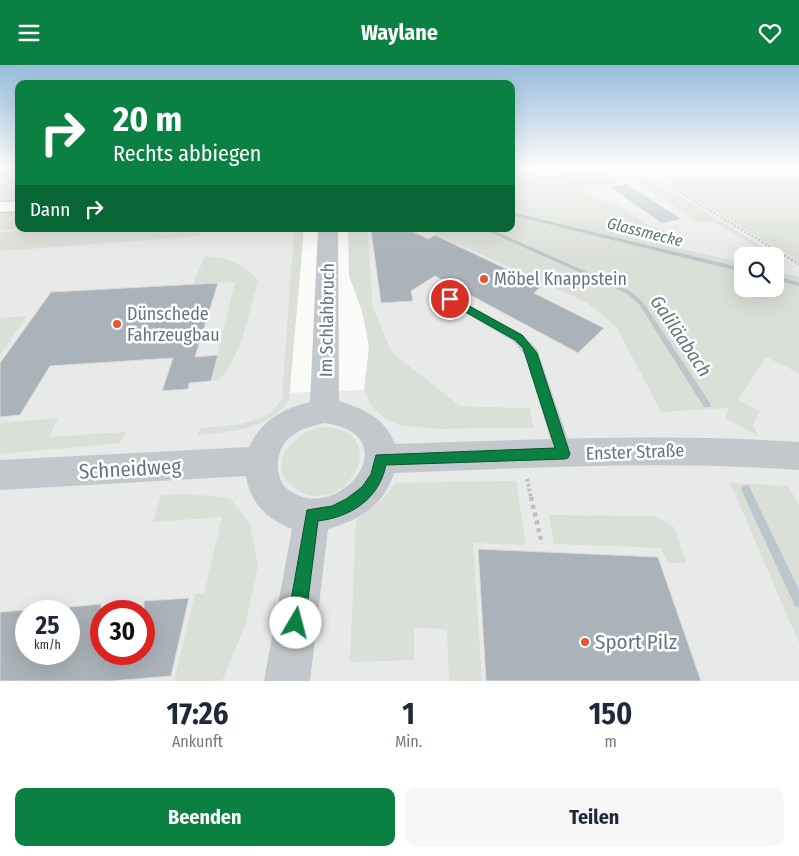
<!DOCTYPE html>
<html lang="de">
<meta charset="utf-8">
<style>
body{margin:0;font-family:"Fira Sans Condensed",sans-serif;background:#f6f6f7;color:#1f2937;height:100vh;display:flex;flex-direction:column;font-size:19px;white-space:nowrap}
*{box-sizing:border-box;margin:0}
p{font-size:16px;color:#747a83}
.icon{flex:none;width:28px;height:28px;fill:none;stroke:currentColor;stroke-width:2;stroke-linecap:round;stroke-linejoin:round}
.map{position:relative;height:616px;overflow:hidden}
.sheet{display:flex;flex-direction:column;background:#fff;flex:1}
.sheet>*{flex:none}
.top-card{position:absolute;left:15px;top:15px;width:500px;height:152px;border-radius:10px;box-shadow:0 5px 20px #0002;background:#0b8043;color:#fff;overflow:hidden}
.controls{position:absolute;left:734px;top:182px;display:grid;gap:10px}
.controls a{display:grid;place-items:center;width:50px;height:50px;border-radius:10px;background:#fff;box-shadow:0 5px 20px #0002;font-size:25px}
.speed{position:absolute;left:15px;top:535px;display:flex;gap:10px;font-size:25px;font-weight:700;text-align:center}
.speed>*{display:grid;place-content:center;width:65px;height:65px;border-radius:50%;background:#fff;box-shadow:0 5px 20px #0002;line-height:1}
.speed small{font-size:12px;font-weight:400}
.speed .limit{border:8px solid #d22;background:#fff;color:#111}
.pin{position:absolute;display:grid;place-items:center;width:42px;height:42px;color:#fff;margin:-21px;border:2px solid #fff;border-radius:50%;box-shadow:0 1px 5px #0007}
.me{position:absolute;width:55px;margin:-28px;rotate:8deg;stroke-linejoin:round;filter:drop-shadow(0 0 4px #0008)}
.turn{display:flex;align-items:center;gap:18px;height:105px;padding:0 15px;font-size:22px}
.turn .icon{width:65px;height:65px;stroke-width:2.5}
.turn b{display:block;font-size:35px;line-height:42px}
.then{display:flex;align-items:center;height:48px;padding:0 15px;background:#0003;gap:10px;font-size:19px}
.eta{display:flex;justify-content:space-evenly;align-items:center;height:85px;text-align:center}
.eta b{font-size:30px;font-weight:700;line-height:35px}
.primary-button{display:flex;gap:10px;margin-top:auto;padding:10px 15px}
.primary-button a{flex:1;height:58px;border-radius:10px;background:#0b8043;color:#fff;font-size:20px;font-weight:700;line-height:58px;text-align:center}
.primary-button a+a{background:#f6f6f7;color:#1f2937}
header{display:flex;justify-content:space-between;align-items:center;height:65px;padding:0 15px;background:#0b8043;color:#fff;font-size:22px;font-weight:700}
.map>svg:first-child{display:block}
.built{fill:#e8e9e9;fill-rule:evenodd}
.green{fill:#dadfd7}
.water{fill:#bbc7cb}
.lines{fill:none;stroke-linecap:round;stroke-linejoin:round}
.stream{fill:#bbc7cb;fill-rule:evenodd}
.building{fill:#aab3b9;stroke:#dcdcda}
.secondary-casing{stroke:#b3babf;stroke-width:2}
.path-far3{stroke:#bbbfc2;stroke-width:2;stroke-dasharray:2 2;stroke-linecap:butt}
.path-far2{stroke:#bbbfc2;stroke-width:2.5;stroke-dasharray:2 2;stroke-linecap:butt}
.path-far1{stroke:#bbbfc2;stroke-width:4;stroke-dasharray:2.5 2.5;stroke-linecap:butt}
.path{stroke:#bbbfc2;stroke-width:4.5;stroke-dasharray:4 4;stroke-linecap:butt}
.lane{fill:#c3c8cc;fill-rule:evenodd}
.street{fill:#c3c8cc;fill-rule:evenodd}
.secondary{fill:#fff;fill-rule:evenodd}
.route{fill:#0b8043;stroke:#07532c}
.poi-dot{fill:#e4572e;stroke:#fff;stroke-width:2}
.labels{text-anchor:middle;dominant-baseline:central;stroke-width:5;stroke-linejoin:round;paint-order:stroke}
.far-water-label{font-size:16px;font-style:italic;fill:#60757c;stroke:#fff}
.poi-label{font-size:18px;fill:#657683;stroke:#fff;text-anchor:start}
.street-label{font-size:18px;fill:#657683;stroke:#fff}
.water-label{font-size:19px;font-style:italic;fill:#60757c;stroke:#fff}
.near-street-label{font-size:21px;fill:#657683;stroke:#fff}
.near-poi-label{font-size:21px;fill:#657683;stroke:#fff;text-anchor:start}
</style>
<header><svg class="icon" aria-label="menu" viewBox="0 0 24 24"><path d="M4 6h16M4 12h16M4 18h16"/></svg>Waylane<svg class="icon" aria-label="heart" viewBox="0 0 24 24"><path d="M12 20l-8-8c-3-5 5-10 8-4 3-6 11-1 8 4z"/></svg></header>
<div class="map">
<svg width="799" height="616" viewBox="0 0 799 616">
<rect width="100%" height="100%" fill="#fafaf8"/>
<path class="built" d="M685,103H799V616H0V166L24,164H294L282,328L364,325L370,339L402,361L437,364L534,363L530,343L460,341L392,287L373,242L368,164H511L567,117ZM742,191H775V224H742ZM26,546H69V589H26ZM101,546H144V589H101Z"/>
<g class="green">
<polygon points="0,103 19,103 19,136 0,138"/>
<polygon points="530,103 799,103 799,196 648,107 642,108 784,195 779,196 775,191 771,191 713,156 700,158 686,150 688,149 635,118 627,117 584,125 596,134 617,139 649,160 678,171 675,182 742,198 742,224 775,224 775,206 799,212 799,308 766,292 738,335 760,346 753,359 758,371 725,353 729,343 661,347 616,261 586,237 425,164 511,164 511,111 516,110 512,106"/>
<polygon points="19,144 19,164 24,164 0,166 0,145"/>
<polygon points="41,164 202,164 200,171 0,186 0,169 2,167"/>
<path d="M294,164H304L289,335C269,365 232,366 198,370L200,363C228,361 274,361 284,328H282Z"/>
<polygon points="348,164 379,164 368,165 373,242 392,287 460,341 530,343 534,363 437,364 402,361 383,352 370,339 364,325 369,282 362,246 349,211"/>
<path d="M205,191C227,193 244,198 258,216C248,250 243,288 219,315L211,316L235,217L193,219Z"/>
<polygon points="27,251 0,290 0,253"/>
<polygon points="58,353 49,372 126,367 120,378 0,389 0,358"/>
<path d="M319,362C396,362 349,451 301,427C262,407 288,371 319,362Z"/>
<polygon points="516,416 526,480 473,478 482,616 449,616 447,564 414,563 414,595 350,597 356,455 384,433 395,418"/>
<polygon points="730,418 788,421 799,440 799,578"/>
<polygon points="188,429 230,433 250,459 258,502 245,561 222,616 174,616 195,529 204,528 222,452 153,457 161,430"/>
<polygon points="549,450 655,451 674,462 686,498 668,498 661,483 554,479"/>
</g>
<polygon class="water" points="627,119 681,154 662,158 610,122"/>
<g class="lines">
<g class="stream">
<polygon points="511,147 742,203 742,207 511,150"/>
<polygon points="483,164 490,164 630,226 643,237 710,338 711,340 710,342 704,342 639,239 626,228"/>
<polygon points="775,211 799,217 799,221 775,215"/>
<polygon points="746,420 749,421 799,525 799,543 795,541 741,424 743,421"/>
</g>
</g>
<g class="building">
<polygon points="408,164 428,174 435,170 542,221 534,228 604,263 578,288 435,211 411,226 413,236 381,238 371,166"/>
<polygon points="218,218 195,292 218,290 211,316 189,318 188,324 162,326 173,293 50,301 20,350 0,352 0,298 51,227"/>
<polygon points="478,484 658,492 701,616 486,616"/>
<polygon points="189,533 171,611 112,616 0,616 0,547 26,545 26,589 69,589 69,542 101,539 101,589 144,589 144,536"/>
</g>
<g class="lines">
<defs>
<polygon id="secondary" points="19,136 19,146 0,147 0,137"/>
</defs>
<use href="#secondary" class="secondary-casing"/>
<g class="path-far3">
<polyline points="638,103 776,185"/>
<polyline points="511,117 639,103"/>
</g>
<polyline class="path-far2" points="774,184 799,199"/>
<polyline class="path-far1" points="527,414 531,433"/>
<polyline class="path" points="531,432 542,479"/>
<polygon class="lane" points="450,230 523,270 537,284 573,389 570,394 564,397 558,394 555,389 525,290 513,276 446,237 444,234"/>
<path class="street" d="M318,164H338L339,336C364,344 385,353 395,379C530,375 664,368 799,377V405C664,395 529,403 394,408C384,440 360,455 328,464L310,616H264L292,464C267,454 250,438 246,411L0,425V395L249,382C260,357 283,343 310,337ZM324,358C410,369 341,460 290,426C273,415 275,386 289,373C299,364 312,361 324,358Z"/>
<use href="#secondary" class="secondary"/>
</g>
<linearGradient id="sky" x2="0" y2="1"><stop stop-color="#96bcdc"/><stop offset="0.54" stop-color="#fdfdfc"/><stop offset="1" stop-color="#fdfdfc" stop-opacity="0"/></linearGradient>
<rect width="799" height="189" fill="url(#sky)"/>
<path class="route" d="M446,232H453L522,270L537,288L570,389L568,393L564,394L386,400C379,434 351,452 318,456L305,558L302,564L296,566L290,564L287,558L307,445L332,441L346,434L362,422L371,409L376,390L555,383L523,283L515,275L446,236Z"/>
<g class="poi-dot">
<circle cx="484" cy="214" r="5"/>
<circle cx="117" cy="259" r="5"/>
<circle cx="585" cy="577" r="5"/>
</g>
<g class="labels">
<g class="far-water-label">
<text transform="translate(645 167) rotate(14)">Glassmecke</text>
</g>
<g class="poi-label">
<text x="494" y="214">Möbel Knappstein</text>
<text x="127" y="249">Dünschede<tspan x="127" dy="21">Fahrzeugbau</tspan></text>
</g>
<g class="street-label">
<text transform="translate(327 255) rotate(-89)">Im Schlahbruch</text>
<text transform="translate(635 387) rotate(-2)">Enster Straße</text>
</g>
<g class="water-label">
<text transform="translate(681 271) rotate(56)">Galiläabach</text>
</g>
<g class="near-street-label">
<text transform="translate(130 404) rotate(-3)">Schneidweg</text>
</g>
<g class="near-poi-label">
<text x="595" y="577">Sport Pilz</text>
</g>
</g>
</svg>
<div class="controls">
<a><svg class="icon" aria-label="search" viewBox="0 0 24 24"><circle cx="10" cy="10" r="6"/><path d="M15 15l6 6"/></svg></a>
</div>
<div class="speed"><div>25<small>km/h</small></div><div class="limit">30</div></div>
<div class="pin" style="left:450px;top:234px;background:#d93025"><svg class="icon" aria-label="arrive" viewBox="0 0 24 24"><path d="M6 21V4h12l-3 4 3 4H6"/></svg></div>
<svg class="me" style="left:296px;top:558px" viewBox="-20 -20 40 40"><circle r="19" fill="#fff"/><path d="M0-13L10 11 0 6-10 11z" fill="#0b8043"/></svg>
<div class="top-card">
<div class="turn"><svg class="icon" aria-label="right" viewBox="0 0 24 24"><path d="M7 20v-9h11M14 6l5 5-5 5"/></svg><div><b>20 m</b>Rechts abbiegen</div></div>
<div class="then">Dann<svg class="icon" aria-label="right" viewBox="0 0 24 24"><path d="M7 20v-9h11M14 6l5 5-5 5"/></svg></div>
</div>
</div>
<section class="sheet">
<div class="eta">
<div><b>17:26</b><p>Ankunft</p></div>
<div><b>1</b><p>Min.</p></div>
<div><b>150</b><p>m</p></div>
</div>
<div class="primary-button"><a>Beenden</a><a>Teilen</a></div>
</section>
